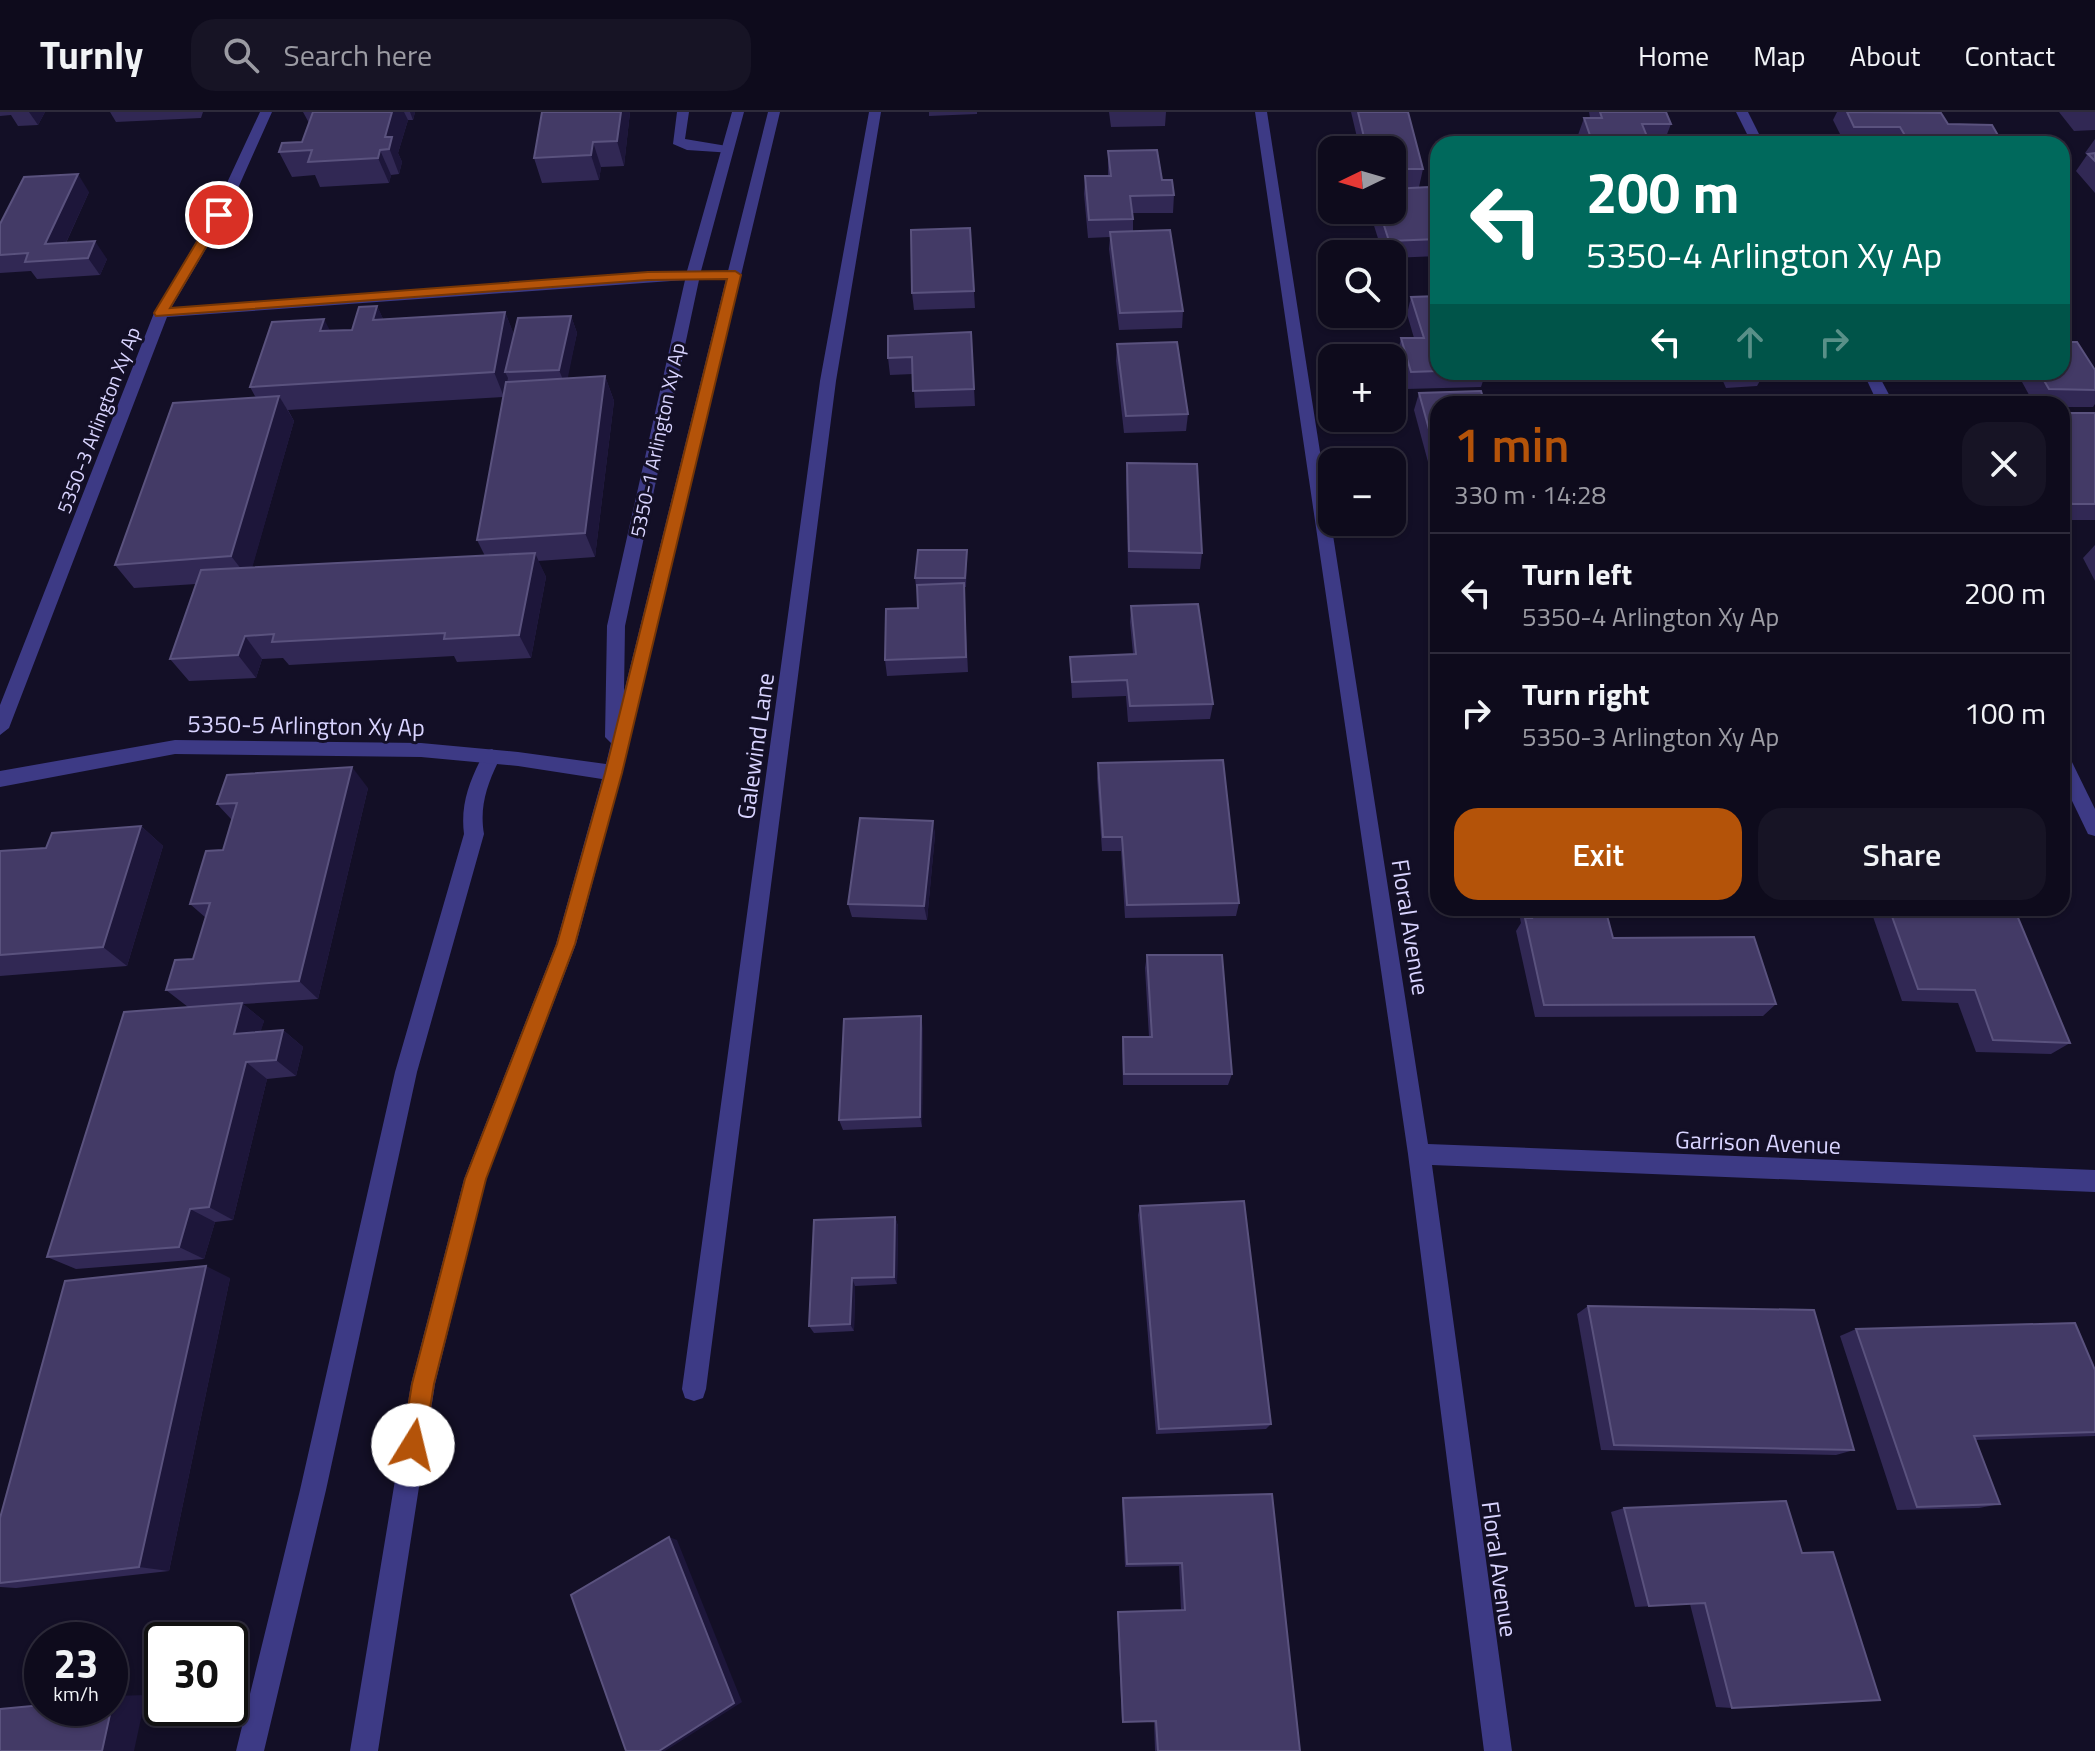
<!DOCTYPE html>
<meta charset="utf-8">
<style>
body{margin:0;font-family:"Titillium Web",sans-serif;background:#171425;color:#f1f3f6;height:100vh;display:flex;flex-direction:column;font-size:30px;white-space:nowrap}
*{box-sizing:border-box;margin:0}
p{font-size:26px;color:#9b9ba3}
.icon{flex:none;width:44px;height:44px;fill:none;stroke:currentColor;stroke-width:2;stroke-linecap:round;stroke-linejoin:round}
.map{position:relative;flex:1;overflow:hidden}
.sheet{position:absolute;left:1430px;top:284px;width:640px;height:520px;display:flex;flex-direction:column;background:#0e0b1c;border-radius:24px;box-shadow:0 2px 6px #0004,0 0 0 2px #2e2b3b}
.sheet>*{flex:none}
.top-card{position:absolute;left:1430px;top:24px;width:640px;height:244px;border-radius:24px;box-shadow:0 2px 6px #0004,0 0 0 2px #2e2b3b;background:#00695c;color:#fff;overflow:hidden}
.needle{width:52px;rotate:265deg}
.tools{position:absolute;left:1318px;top:24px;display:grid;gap:16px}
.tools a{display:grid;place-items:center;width:88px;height:88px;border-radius:16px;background:#0e0b1c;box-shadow:0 2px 6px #0004,0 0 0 2px #2e2b3b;font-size:40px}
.speed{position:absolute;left:24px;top:1510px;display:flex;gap:16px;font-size:40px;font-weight:700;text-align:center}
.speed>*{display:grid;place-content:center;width:104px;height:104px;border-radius:50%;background:#0e0b1c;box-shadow:0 2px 6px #0004,0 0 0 2px #2e2b3b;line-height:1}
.speed small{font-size:20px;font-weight:400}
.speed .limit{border:4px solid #111;border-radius:12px;background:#fff;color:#111}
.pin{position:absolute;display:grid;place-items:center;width:68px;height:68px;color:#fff;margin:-34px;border:4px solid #fff;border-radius:50%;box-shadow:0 2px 8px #0007}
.me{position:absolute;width:88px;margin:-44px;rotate:9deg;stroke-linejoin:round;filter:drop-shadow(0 0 6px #0008)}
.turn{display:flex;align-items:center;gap:28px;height:168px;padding:0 24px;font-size:36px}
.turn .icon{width:104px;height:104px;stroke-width:2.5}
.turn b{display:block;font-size:56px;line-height:68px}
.lanes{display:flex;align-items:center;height:76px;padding:0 24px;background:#0003;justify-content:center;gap:40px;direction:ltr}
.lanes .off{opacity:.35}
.round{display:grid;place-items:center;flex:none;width:84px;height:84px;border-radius:24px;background:#171425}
.summary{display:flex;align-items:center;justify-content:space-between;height:136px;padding:0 24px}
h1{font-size:48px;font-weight:600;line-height:60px;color:#b45309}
.cta{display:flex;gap:16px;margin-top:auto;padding:16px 24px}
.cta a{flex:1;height:92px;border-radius:24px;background:#b45309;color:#fff;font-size:32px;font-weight:600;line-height:92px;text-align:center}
.cta a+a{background:#171425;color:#f1f3f6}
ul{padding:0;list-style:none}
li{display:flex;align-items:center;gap:24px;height:120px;padding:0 24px;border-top:2px solid #2e2b3b}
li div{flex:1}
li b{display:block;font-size:30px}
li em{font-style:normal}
header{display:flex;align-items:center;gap:48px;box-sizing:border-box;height:112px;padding:0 40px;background:#0e0b1c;border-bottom:2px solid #2e2b3b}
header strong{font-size:38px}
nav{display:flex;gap:44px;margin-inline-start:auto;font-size:28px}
.search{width:560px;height:72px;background:#171425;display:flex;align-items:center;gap:20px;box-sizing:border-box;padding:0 28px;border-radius:24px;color:#9b9ba3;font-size:30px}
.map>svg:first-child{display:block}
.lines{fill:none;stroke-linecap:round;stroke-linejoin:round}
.lane{fill:#3d3a85;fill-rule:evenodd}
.street{fill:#3d3a85;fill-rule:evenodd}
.wall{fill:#312854;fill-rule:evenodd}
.shaded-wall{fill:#1d163a}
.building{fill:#433a66;stroke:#5a527e;stroke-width:2}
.route{fill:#b45309;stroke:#753606;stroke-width:2}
.labels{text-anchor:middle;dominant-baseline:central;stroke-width:6;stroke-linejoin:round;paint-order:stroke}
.far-street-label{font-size:20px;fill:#d9d4ff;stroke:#130f26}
.street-label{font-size:24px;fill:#d9d4ff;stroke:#130f26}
</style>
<header>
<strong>Turnly</strong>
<div class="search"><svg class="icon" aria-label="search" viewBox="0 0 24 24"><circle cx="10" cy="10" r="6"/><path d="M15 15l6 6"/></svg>Search here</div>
<nav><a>Home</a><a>Map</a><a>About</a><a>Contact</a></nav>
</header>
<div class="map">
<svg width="2095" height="1639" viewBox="0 0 2095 1639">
<rect width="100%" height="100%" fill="#130f26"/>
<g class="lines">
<g class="lane">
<polygon points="677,0 689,0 685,27 733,35 733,41 687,38 673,32"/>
<path d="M492,637L501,644C488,670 479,693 484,722L417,960L326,1378L264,1639H236L300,1378L395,960L464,722C460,690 471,666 485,639Z"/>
</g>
<g class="street">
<path d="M260,0H272L226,103L171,196L687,159L732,0H744L701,159H728L768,0H780L622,661L576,832L486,1067L435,1272L378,1639H350L411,1272L464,1067L556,832L602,667L518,654L421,645L175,642L0,675V659L175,628L421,631L518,640L606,652L611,631L605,625L607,514L685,168L167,205L9,616L0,623V593L154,201L212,103ZM726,167L624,580L625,514L699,168Z"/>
<polygon points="869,0 881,0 836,269 706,1277 703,1286 694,1289 685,1286 682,1277 820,269"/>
<polygon points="1255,0 1267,0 1428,1032 2095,1058 2095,1080 1432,1053 1512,1639 1484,1639 1408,1042"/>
<polygon points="1736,0 1748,0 1764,32 1752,32"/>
<polygon points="1863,260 1877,260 1894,292 1878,292"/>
<polygon points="2062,642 2069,644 2095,697 2095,724 2088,722 2062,668"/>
</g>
</g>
<g class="wall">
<polygon points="0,0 45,0 38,13 18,14 11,3 0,4"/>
<polygon points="110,0 203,0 201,6 116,10"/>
<polygon points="303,0 415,0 413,8 408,8 398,41 402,50 399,62 391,63 389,71 320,75 315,63 292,65 279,40 302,30 309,11"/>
<polygon points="630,0 624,54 601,55 599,68 542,71 534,46"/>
<polygon points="929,0 977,0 977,2 929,4"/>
<polygon points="1109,0 1166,0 1165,14 1111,15"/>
<polygon points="1351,0 1408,0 1423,57 1419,75 1392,75 1392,38 1360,38"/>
<polygon points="1589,0 1666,0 1671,12 1664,30 1649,29 1650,32 1581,32 1578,23 1584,6 1590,6"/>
<polygon points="1837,0 1904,0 1948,12 2003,32 1845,32 1833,8"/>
<polygon points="2059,0 2095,0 2095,18 2074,19"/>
<polygon points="2095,27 2095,81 2076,59 2087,43 2085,41"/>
<polygon points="1108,39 1162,68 1174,83 1173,101 1133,101 1133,119 1183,199 1182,216 1119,218 1109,137 1110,125 1088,126 1084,82 1085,64 1108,64"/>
<polygon points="89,80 66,131 107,147 100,163 37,167 31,159 0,161 0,112"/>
<polygon points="1369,98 1438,101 1438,144 1392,146 1392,142 1383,142"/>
<polygon points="970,116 975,196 914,198 912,181"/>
<polygon points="1438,184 1438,260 1486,260 1481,275 1406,277 1397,244 1401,226 1414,226 1407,202 1411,185"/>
<path d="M377,194L383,207L505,200L514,223L571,204L577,221L567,266L605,264L614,289L595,445L538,449L546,465L531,546L457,550L454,544L289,553L283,546L262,547L256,566L189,569L170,547L196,472L134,476L115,453L256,286L250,275L330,219L352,218ZM503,285L477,428L485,444L252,455L294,309L288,298Z"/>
<polygon points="971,220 975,294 915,296 913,262 890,263 888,246"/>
<polygon points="1117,232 1188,302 1186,319 1124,321 1116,249"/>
<polygon points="2095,258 2095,292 2093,295 2062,295 2062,292 2034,292 2022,270 2002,269 1997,260 2062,260"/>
<polygon points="1688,260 1765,260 1757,274 1726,276 1722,267 1692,268"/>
<polygon points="1419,281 1438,292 1438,387 1414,298"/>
<rect x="2062" y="301" width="33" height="107"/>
<polygon points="1127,351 1202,441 1200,457 1128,456 1126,368"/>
<polygon points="2095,433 2095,469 2083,446"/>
<polygon points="967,438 966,475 964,475 968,560 887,564 885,548 918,496 917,475 916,475 915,466"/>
<polygon points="1131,494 1213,592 1210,607 1128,610 1126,584 1072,586 1070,545 1133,542 1130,510"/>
<polygon points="1098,651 1239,791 1236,804 1125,806 1121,739 1102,739 1097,666"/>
<polygon points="368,676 318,887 243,892 264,909 260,920 283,918 303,935 296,964 267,967 233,1108 215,1110 204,1147 76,1157 47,1145 188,895 166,878 193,847 206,806 190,792 223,738 232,708 217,692"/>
<polygon points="933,709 935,723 927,808 852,805 848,792"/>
<polygon points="141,714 163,734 127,854 0,864 0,739 46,736"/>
<polygon points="1518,796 1605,796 1613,826 1776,892 1763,904 1535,905 1516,819 1521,811"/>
<polygon points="1870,796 2014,796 2070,931 2051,942 1976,940 1958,891 1902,889"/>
<polygon points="1147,843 1232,962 1228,973 1123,973 1122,937 1123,925 1149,925 1145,856"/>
<polygon points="923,916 922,1015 843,1018 839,1008"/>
<polygon points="1140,1094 1271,1312 1266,1317 1156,1322 1138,1103"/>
<polygon points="895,1105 898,1114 897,1172 855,1174 854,1219 814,1221 809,1214"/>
<polygon points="230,1166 169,1459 16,1476 0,1475 0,1406"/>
<polygon points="1588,1194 1854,1338 1836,1343 1601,1338 1577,1202"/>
<polygon points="1856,1217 2095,1258 2095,1324 1976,1328 2000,1392 1979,1396 1897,1398 1840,1224"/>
<polygon points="1272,1382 1300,1639 1155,1639 1154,1609 1123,1610 1122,1609 1117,1501 1118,1500 1181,1498 1179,1454 1125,1455 1122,1390 1123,1386"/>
<polygon points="1786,1389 1732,1596 1716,1595 1690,1492 1635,1495 1611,1400 1624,1396"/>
</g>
<g class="shaded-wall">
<polygon points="29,0 45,0 38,13"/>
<polygon points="392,0 404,0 408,8 398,41 402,50 399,62 385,25"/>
<polygon points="410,0 415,0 413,8"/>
<polygon points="621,0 630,0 624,54 617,29"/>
<polygon points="593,30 601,55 599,68 591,43"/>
<polygon points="380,38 391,63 389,71 378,46"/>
<polygon points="78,62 89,80 58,148 45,132"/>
<polygon points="95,129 107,147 100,163 88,146"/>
<polygon points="377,194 389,219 373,208"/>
<polygon points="505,200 515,225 505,260 508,266 504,285 494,260"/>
<polygon points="571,204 577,221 566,275 559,258"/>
<polygon points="324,207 337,232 320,219"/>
<polygon points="605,264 614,289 595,445 585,421"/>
<polygon points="279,284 294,309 249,467 231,444"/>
<polygon points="535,441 546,465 531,546 519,523"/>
<polygon points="245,524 262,547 256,566 238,543"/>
<polygon points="352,655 368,676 318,887 299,869"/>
<polygon points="933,709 935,723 927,808 924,794"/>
<polygon points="141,714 163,734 127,854 103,835"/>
<polygon points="242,891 264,909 255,939 234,922"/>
<polygon points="921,904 923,916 922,1015 920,1005"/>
<polygon points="283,918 303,935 296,964 276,948"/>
<polygon points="246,950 267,967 233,1108 209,1095"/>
<polygon points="190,1097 215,1110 204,1147 179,1135"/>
<polygon points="895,1105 898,1114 897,1172 894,1165"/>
<polygon points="206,1154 230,1166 169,1459 139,1455"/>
<polygon points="852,1166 855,1174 854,1219 850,1212"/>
<polygon points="669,1425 677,1428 742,1590 665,1639 659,1639"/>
<polygon points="146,1583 134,1639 102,1639 114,1584"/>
</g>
<g class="building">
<polygon points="313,0 392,0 385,25 392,25 389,37 380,38 378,46 308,50 312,38 279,40 282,31 302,30"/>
<polygon points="542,0 621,0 617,29 593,30 591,43 534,46"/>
<polygon points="1358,0 1408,0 1423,57 1392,57 1392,38 1367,38"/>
<polygon points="1600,0 1666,0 1671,12 1642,12 1650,32 1593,32 1584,6 1602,6"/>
<polygon points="1847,0 1941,1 1948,12 1992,13 2003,32 1910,32 1900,15 1854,15"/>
<polygon points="1157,38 1162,68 1172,68 1174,83 1130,84 1133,107 1089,108 1085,64 1111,64 1108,39"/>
<polygon points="2095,41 2095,49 2088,42"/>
<polygon points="78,62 45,132 95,129 88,146 25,150 28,141 0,143 0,112 24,65"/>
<polygon points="1429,75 1438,101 1438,127 1389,129 1379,98 1392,98 1392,77"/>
<polygon points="970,116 974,179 912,181 911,118"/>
<polygon points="1170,118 1183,199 1120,201 1110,120"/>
<polygon points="1438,184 1438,259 1411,260 1401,226 1424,226 1411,185"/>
<polygon points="377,194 373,208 505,200 494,260 250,275 272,210 324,207 320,219 352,218 359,195"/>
<polygon points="571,204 559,258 505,260 518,206"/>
<polygon points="971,220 974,277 913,279 912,245 888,246 888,224"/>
<polygon points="1177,230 1188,302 1126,304 1117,232"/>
<polygon points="2062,230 2077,230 2095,258 2095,278 2049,277 2039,260 2062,260"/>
<polygon points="605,264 585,421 477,428 506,270"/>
<polygon points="1481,279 1485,292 1438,292 1438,350 1419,281"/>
<polygon points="279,284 231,444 115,453 173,291"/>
<polygon points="2062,301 2095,301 2095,392 2072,392 2062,374"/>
<polygon points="1127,351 1197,352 1202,441 1129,439"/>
<polygon points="918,438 967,438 965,466 915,466"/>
<polygon points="535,441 519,523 444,527 445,521 272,530 274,522 245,524 238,543 170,547 201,458"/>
<polygon points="964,471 966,545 885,548 886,497 918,496 917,473"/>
<polygon points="1198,492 1213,592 1130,594 1127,568 1072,570 1070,545 1136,542 1131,494"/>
<polygon points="1223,648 1239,791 1127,793 1122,725 1103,725 1098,651"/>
<polygon points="352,655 299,869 166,878 175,848 193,847 210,791 190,792 206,739 223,738 237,691 217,692 227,663"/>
<polygon points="860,706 933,709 924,794 848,792"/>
<polygon points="141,714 103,835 0,843 0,739 46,736 52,721"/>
<polygon points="1529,796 1605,796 1613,826 1754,825 1776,892 1544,893 1525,806 1532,806"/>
<polygon points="1889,796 2014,796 2070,931 1993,928 1975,878 1918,877"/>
<polygon points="1147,843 1222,843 1232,962 1124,962 1123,925 1152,925"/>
<polygon points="242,891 234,922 283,918 276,948 246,950 209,1095 190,1097 179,1135 47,1145 124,900"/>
<polygon points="921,904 920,1005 839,1008 844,907"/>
<polygon points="1244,1089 1271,1312 1159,1317 1140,1094"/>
<polygon points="895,1105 894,1165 852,1166 850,1212 809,1214 814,1108"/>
<polygon points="206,1154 139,1455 0,1471 0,1406 65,1169"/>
<polygon points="1588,1194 1814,1198 1854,1338 1614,1333"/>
<polygon points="2075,1211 2095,1258 2095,1320 1974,1324 2000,1392 1917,1395 1856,1217"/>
<polygon points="1272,1382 1300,1639 1158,1639 1156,1609 1123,1610 1118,1500 1185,1498 1182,1451 1127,1452 1123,1386"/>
<polygon points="1786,1389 1802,1441 1833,1440 1880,1588 1732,1596 1705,1491 1649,1494 1624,1396"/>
<polygon points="669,1425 734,1591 659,1639 626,1639 571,1483"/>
<polygon points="114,1584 102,1639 0,1639 0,1597 42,1593 42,1596 110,1596 110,1585"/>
</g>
<polygon class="route" points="219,99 225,103 170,196 648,160 735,159 741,163 622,661 575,832 486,1067 434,1272 424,1333 421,1341 413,1345 405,1341 402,1333 412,1272 465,1067 557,832 605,661 727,167 648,168 156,204 154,201 213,103"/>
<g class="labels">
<g class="far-street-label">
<text transform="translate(98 308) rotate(-69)">5350-3 Arlington Xy Ap</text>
<text transform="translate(657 328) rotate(-78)">5350-1 Arlington Xy Ap</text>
</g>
<g class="street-label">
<text transform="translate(306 613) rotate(1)">5350-5 Arlington Xy Ap</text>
<text transform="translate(755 634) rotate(-82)">Galewind Lane</text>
<text transform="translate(1411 815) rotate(81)">Floral Avenue</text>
<text transform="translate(1758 1030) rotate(2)">Garrison Avenue</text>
<text transform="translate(1500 1457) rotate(82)">Floral Avenue</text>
</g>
</g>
</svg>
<div class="tools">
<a><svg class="needle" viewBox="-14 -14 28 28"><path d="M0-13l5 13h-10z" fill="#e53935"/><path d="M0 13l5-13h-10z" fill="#9b9ba3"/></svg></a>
<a><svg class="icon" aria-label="search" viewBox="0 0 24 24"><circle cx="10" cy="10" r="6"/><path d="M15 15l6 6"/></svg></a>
<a>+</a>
<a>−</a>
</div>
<div class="speed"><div>23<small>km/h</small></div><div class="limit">30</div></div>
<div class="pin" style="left:219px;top:103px;background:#d93025"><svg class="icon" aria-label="arrive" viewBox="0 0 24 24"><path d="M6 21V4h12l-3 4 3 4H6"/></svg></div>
<svg class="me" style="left:413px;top:1333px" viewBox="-20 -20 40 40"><circle r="19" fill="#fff"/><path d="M0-13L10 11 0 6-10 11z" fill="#b45309"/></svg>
<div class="top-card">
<div class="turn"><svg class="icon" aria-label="left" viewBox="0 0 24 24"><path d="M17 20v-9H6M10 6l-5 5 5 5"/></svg><div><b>200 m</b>5350-4 Arlington Xy Ap</div></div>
<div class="lanes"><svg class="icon" aria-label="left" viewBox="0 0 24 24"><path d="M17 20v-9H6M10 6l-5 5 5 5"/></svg><svg class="icon off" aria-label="ahead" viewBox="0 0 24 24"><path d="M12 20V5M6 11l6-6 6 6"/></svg><svg class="icon off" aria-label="right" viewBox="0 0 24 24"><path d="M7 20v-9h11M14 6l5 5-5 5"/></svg></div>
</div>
<section class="sheet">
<div class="summary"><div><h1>1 min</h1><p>330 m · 14:28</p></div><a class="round"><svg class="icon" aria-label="close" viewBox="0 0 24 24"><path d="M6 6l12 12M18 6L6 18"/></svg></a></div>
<ul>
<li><svg class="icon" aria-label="left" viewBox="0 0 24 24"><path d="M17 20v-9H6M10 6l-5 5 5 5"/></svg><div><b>Turn left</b><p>5350-4 Arlington Xy Ap</p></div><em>200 m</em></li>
<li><svg class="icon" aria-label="right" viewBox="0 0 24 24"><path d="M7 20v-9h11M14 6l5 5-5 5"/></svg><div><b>Turn right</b><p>5350-3 Arlington Xy Ap</p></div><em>100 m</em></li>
</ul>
<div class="cta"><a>Exit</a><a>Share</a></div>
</section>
</div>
